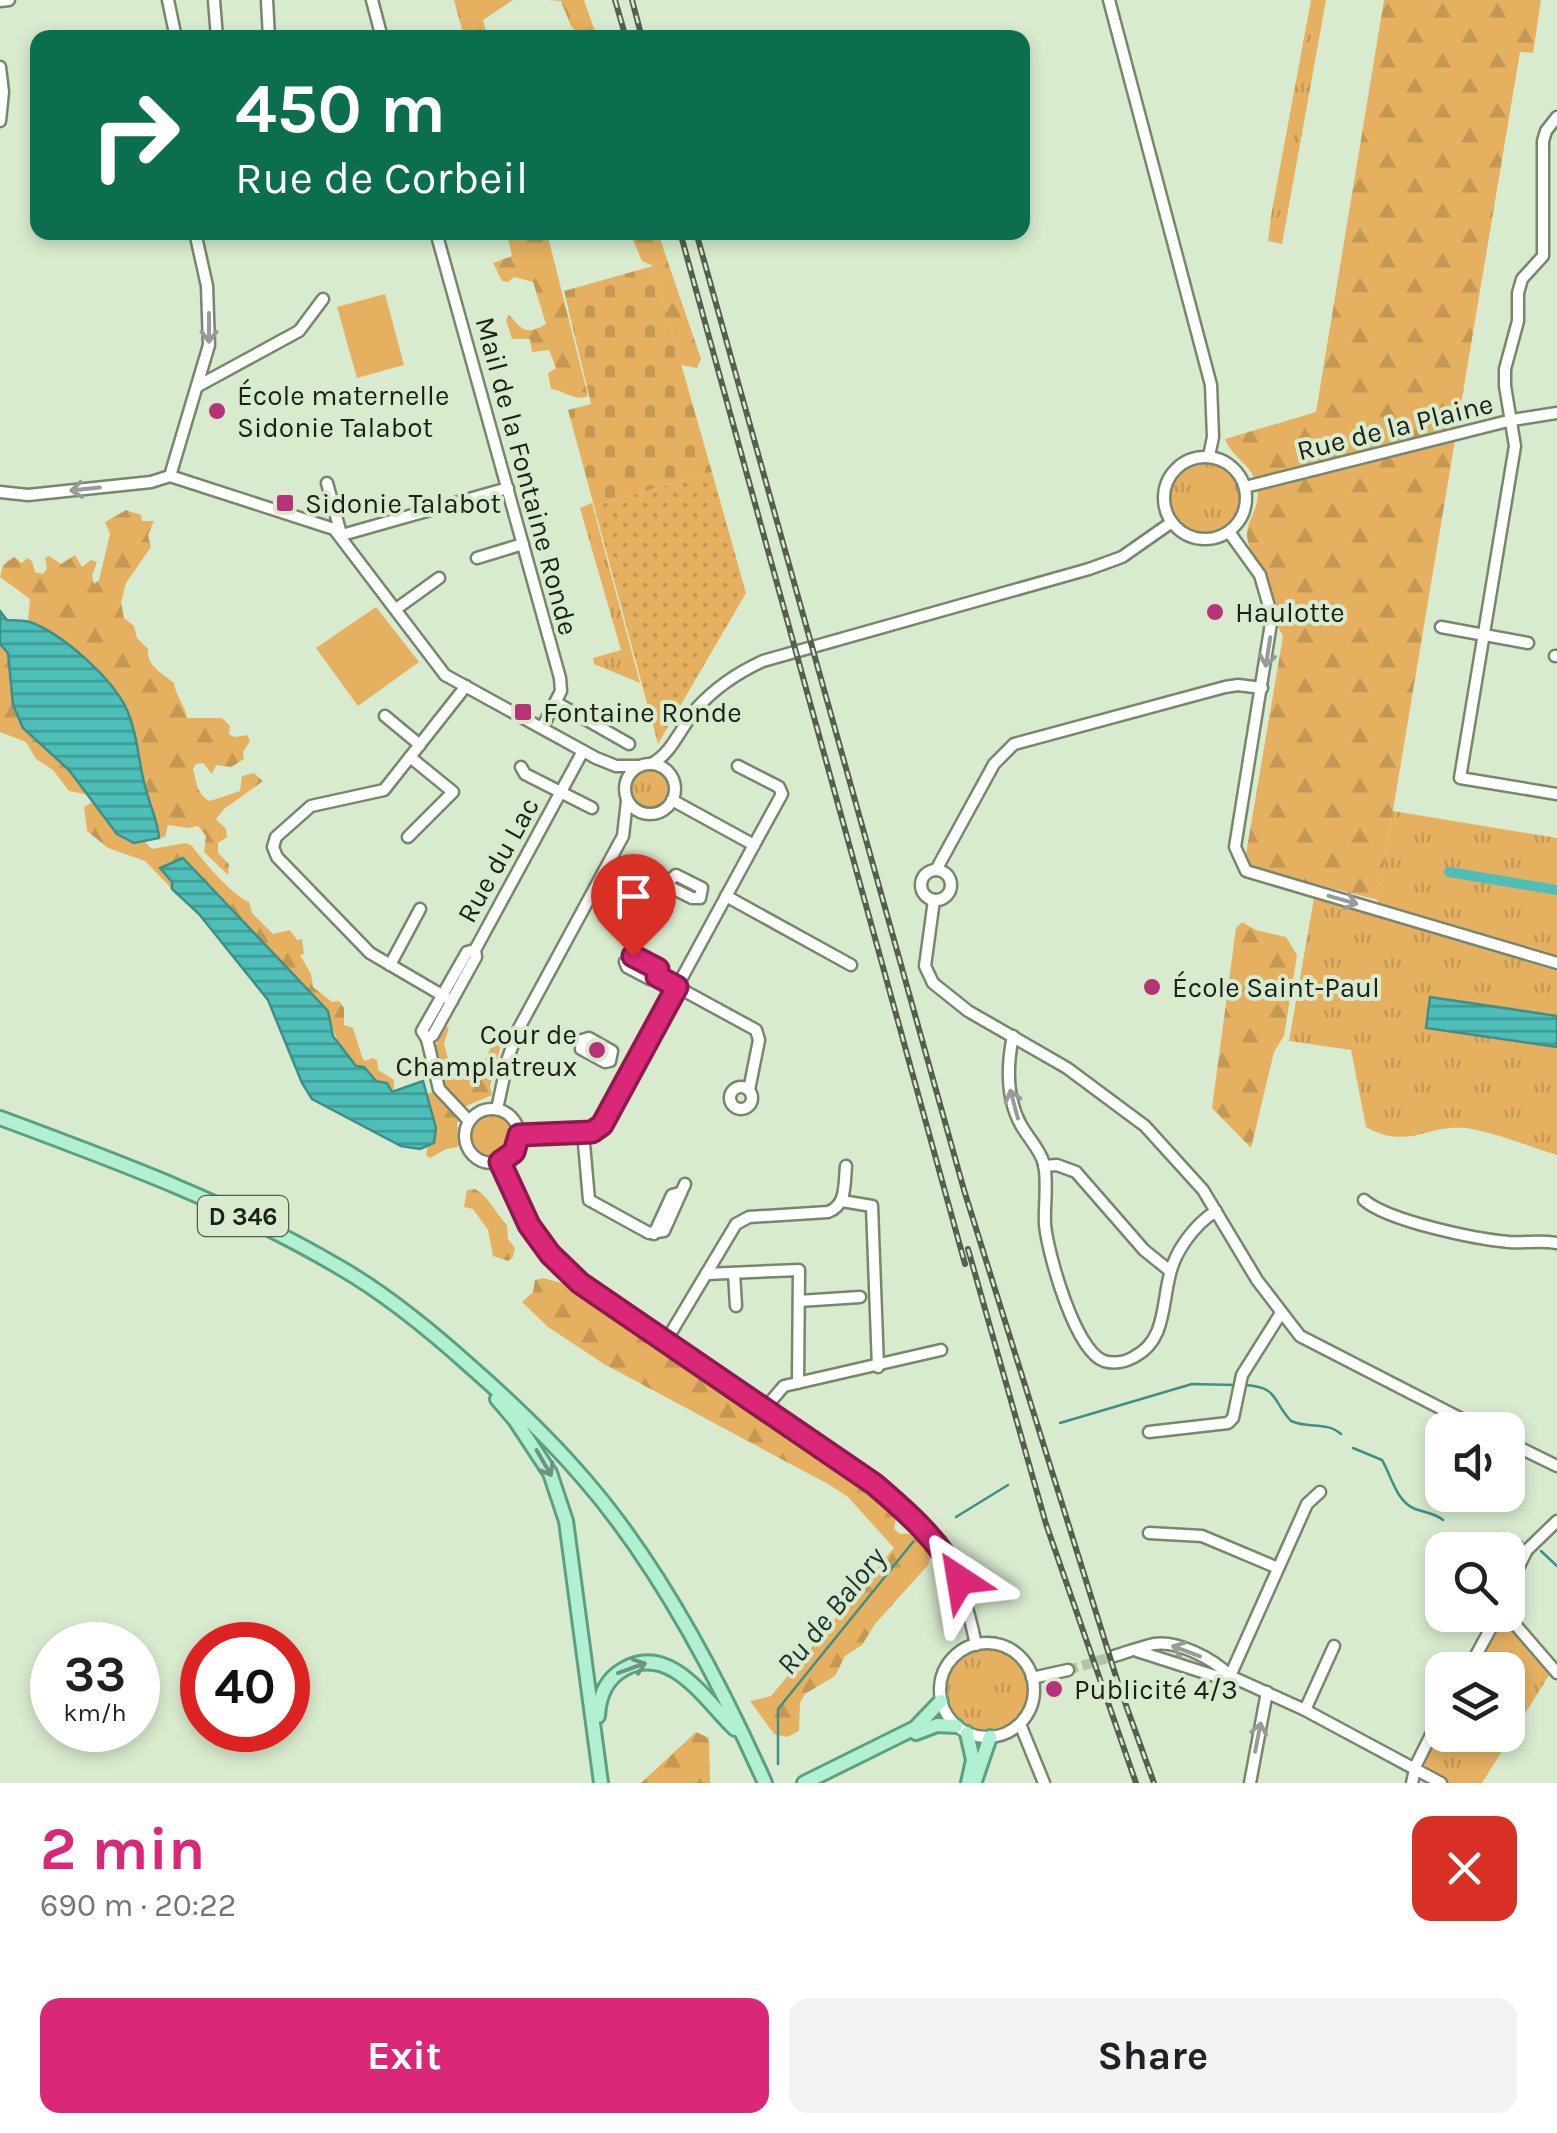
<!DOCTYPE html>
<meta charset="utf-8">
<style>
body{margin:0;font-family:Karla,sans-serif;background:#f2f2f2;color:#202124;height:100vh;display:flex;flex-direction:column;font-size:38px;white-space:nowrap}
*{box-sizing:border-box;margin:0}
p{font-size:32px;color:#757577}
.icon{flex:none;width:55px;height:55px;fill:none;stroke:currentColor;stroke-width:2;stroke-linecap:round;stroke-linejoin:round}
.map{position:relative;height:1783px;overflow:hidden}
.details{display:flex;flex-direction:column;background:#fff;flex:1}
.details>*{flex:none}
.banner{position:absolute;left:30px;top:30px;width:1000px;height:210px;border-radius:20px;box-shadow:0 5px 15px #0003;background:#0b6e4f;color:#fff;overflow:hidden}
.fabs{position:absolute;left:1425px;top:1412px;display:grid;gap:20px}
.fabs a{display:grid;place-items:center;width:100px;height:100px;border-radius:20px;background:#fff;box-shadow:0 5px 15px #0003;font-size:50px}
.speed{position:absolute;left:30px;top:1622px;display:flex;gap:20px;font-size:50px;font-weight:700;text-align:center}
.speed>*{display:grid;place-content:center;width:130px;height:130px;border-radius:50%;background:#fff;box-shadow:0 5px 15px #0003;line-height:1}
.speed small{font-size:25px;font-weight:400}
.speed .limit{border:15px solid #d22;background:#fff;color:#111}
.pin{position:absolute;display:grid;place-items:center;width:85px;height:85px;color:#fff;margin:-102px -42px;border-radius:50% 50% 50% 0;rotate:-45deg;box-shadow:0 0 10px #0007}
.pin .icon{rotate:45deg}
.me{position:absolute;width:110px;margin:-55px;rotate:327deg;stroke-linejoin:round;filter:drop-shadow(0 0 8px #0008)}
.turn{display:flex;align-items:center;gap:35px;height:210px;padding:0 40px;font-size:45px}
.turn .icon{width:130px;height:130px;stroke-width:2.5}
.turn b{display:block;font-size:70px;line-height:85px}
.round{display:grid;place-items:center;flex:none;width:105px;height:105px;border-radius:20px;background:#f2f2f2}
.overview{display:flex;align-items:center;justify-content:space-between;height:170px;padding:0 40px}
h1{font-size:60px;font-weight:700;line-height:75px;color:#db2777}
.action{display:flex;gap:20px;margin-top:auto;padding:20px 40px}
.action a{flex:1;height:115px;border-radius:20px;background:#db2777;color:#fff;font-size:40px;font-weight:700;line-height:115px;text-align:center}
.action a+a{background:#f2f2f2;color:#202124}
.map>svg:first-child{display:block}
.grass{fill:url(#grass-tufts)}
.forest{fill:url(#forest-firs)}
.cemetery{fill:url(#cemetery-stones)}
.park{fill:url(#park-dots)}
.pitch{fill:#e5b160}
.water{fill:url(#water-rules);stroke:#3e8f88;stroke-width:2.5}
.lines{fill:none;stroke-linecap:round;stroke-linejoin:round}
.stream{stroke:#3e8f88;stroke-width:2.5}
.canal{stroke:#4dbeb8;stroke-width:10}
.minor-tunnel{stroke:#b3c3aa;stroke-width:10;stroke-dasharray:10 5;stroke-linecap:butt}
.minor-casing{stroke:#77876d;stroke-width:15}
.major-casing{stroke:#5ba17f;stroke-width:18}
.minor{stroke:#fff;stroke-width:10}
.major{stroke:#b2f0d4;stroke-width:12}
.rail-casing{stroke:#555e4f;stroke-width:6}
.rail{stroke:#d9ebcf;stroke-width:2.5;stroke-dasharray:8;stroke-linecap:butt}
.oneway{stroke:#989b97}
.oneway2{stroke:#6e937f}
.route-casing{stroke:#8e194d;stroke-width:25}
.route{stroke:#db2777;stroke-width:18}
.poi-dot{fill:#b6337a;stroke:#d9ebcf;stroke-width:4}
.labels{text-anchor:middle;dominant-baseline:central;stroke-width:8;stroke-linejoin:round;paint-order:stroke}
.shield{fill:#d9ebcf;stroke:#545e4e;stroke-width:2.5}
.shield-label{font-size:25px;font-weight:bold;fill:#1b2117}
.poi-label{font-size:28px;fill:#1b2117;stroke:#d9ebcf;text-anchor:start}
.street-label{font-size:28px;fill:#1b2117;stroke:#d9ebcf}
.water-label{font-size:30px;font-style:italic;fill:#1c3534;stroke:#d9ebcf}
</style>
<div class="map">
<svg width="1557" height="1783" viewBox="0 0 1557 1783">
<defs>
<pattern id="grass-tufts" width="24" height="20" patternUnits="userSpaceOnUse" patternTransform="scale(2.5)"><rect width="24" height="20" fill="#e5b160"/><path d="M3 7l-1-3M5 7V3M7 7l1-3M15 17l-1-3M17 17v-4M19 17l1-3" fill="none" stroke="#c49853"/></pattern>
<pattern id="forest-firs" width="22" height="20" patternUnits="userSpaceOnUse" patternTransform="scale(2.5)"><rect width="22" height="20" fill="#e5b160"/><path d="M5 1l3.5 6h-7zM16 11l3.5 6h-7z" fill="#c49853"/></pattern>
<pattern id="cemetery-stones" width="16" height="16" patternUnits="userSpaceOnUse" patternTransform="scale(2.5)"><rect width="16" height="16" fill="#e5b160"/><path d="M2 7V4a2 2 0 0 1 4 0v3zM10 15v-3a2 2 0 0 1 4 0v3z" fill="#c49853"/></pattern>
<pattern id="park-dots" width="8" height="8" patternUnits="userSpaceOnUse" patternTransform="scale(2.5)"><rect width="8" height="8" fill="#e5b160"/><path d="M2 2h.1M6 6h.1" fill="none" stroke="#c49853" stroke-width="1.8" stroke-linecap="round"/></pattern>
<pattern id="water-rules" width="6" height="5" patternUnits="userSpaceOnUse" patternTransform="scale(2.5)"><rect width="6" height="5" fill="#4dbeb8"/><path d="M0 2.5h6" fill="none" stroke="#3f9a95"/></pattern>
</defs>
<rect width="100%" height="100%" fill="#d9ebcf"/>
<g class="grass">
<polygon points="1311,0 1326,0 1282,244 1268,241 1271,216"/>
<circle cx="1205" cy="498" r="35"/>
<polygon points="592,503 640,683 594,664 593,658 621,650 580,508"/>
<circle cx="650" cy="788" r="21"/>
<polygon points="1393,811 1557,838 1557,959 1377,904"/>
<path d="M1314,898L1557,971V1155C1527,1146 1497,1133 1466,1128C1430,1123 1408,1151 1366,1127L1351,1050L1289,1041Z"/>
<circle cx="492" cy="1135" r="21"/>
<polygon points="1503,1620 1508,1620 1551,1672 1482,1783 1447,1783 1427,1771 1424,1761 1427,1752 1442,1724 1442,1735 1508,1735 1508,1670 1473,1670"/>
<circle cx="987" cy="1690" r="41"/>
</g>
<g class="forest">
<polygon points="454,0 513,0 483,20 488,38 464,37"/>
<polygon points="549,0 584,0 597,37 581,37 571,26 561,1"/>
<path d="M1384,0H1541L1533,53L1520,52L1378,900L1244,866L1283,636C1274,624 1276,606 1272,591C1266,572 1248,555 1247,535C1247,517 1263,506 1256,482C1250,464 1231,456 1225,439L1316,412Z"/>
<path d="M507,233H547L588,396C575,402 565,391 551,389L548,373L556,368L549,350L532,352L530,339H512L506,320L509,315C522,328 524,337 546,324L533,282L514,277L508,282L502,281L493,263L512,256Z"/>
<polygon points="630,233 658,233 701,359 697,368 681,365 653,266 642,261"/>
<path d="M126,510L141,515L142,521H154L148,535L151,547L126,583L121,602L124,618L134,626L137,638L148,649C146,666 162,673 174,683C176,697 185,705 187,718H222L230,726L229,734L234,737L247,735L250,741L243,752L244,759L231,767L216,765L212,774L203,763L196,764L193,769C197,782 196,794 210,801L240,791L242,776L254,773L263,781L224,809L216,819L226,829L227,837L218,843V853L229,864L228,875L204,852L206,836L198,826L188,828L168,825L165,837L159,838C158,821 151,809 146,793C138,765 139,735 126,709C107,669 65,642 28,621L30,599L0,577L3,565L14,557L22,563L27,558L32,561L35,572L43,574L47,568L45,558L49,556L61,564L75,555L82,567L91,560L97,562L92,576L94,584L99,580L110,534L105,522Z"/>
<polygon points="0,644 8,653 11,672 69,770 89,795 69,791 53,770 36,759 26,742 0,732"/>
<path d="M94,801C108,821 119,844 145,842L152,849L186,843L192,846C204,862 232,895 249,902L252,913L273,934L290,930L297,940L302,939L304,954L300,955L311,974L313,987L332,1002L339,1001L344,1008V1025L353,1028L362,1057L365,1061L373,1058L377,1060L378,1070L394,1080V1090L392,1092L387,1083C354,1076 334,1042 328,1011L172,883V889L145,861L108,848L87,831L84,807Z"/>
<polygon points="1242,922 1256,930 1286,937 1297,955 1284,1036 1274,1052 1251,1148 1212,1108 1236,928"/>
<path d="M446,1026L449,1028L444,1043L452,1073L461,1072L466,1079L475,1070L474,1062L483,1064L496,1036L502,1041L490,1086L492,1095L464,1107L457,1124L461,1144L457,1147L446,1149L430,1158L426,1155L428,1145L434,1142L436,1128L427,1094L444,1088C438,1067 428,1043 446,1026Z"/>
<path d="M475,1189C490,1197 495,1213 507,1225L508,1239L515,1248L513,1257L508,1261L493,1256L488,1230L473,1209L464,1207L467,1190Z"/>
<polygon points="543,1278 569,1285 897,1515 894,1529 900,1534 915,1533 932,1551 928,1565 875,1624 862,1645 845,1656 835,1676 805,1694 800,1703 799,1731 787,1737 774,1734 750,1701 771,1696 894,1548 848,1497 828,1484 604,1364 548,1327 522,1302 533,1292 535,1280"/>
<polygon points="696,1732 709,1738 710,1783 641,1783"/>
</g>
<polygon class="cemetery" points="653,266 712,472 594,506 568,410 591,404 564,291"/>
<polygon class="park" points="712,472 746,593 658,744 594,506"/>
<g class="pitch">
<polygon points="385,294 404,365 357,378 337,307"/>
<polygon points="376,607 419,662 358,706 316,648"/>
</g>
<g class="water">
<path d="M0,611L7,620C15,621 24,620 30,622C63,634 113,679 127,710C139,737 138,766 147,793C151,809 158,821 159,838L134,843L117,834L69,770L23,728L13,705L8,653L0,644Z"/>
<polygon points="183,858 328,1011 333,1036 356,1066 364,1067 376,1081 387,1083 392,1092 423,1081 436,1128 434,1143 420,1149 401,1146 312,1099 302,1083 268,1000 199,914 172,889 172,882 160,868"/>
<polygon points="1430,997 1557,1016 1557,1047 1426,1028"/>
</g>
<g class="lines">
<g class="stream">
<path d="M1245,1385C1279,1387 1272,1401 1291,1421C1309,1429 1326,1421 1341,1434"/>
<polyline points="1060,1423 1192,1384 1235,1385"/>
<path d="M1353,1448L1382,1460C1391,1475 1396,1500 1413,1508C1424,1513 1434,1512 1443,1520"/>
<polyline points="956,1517 1008,1485"/>
<polyline points="1497,1533 1522,1542"/>
<polyline points="1541,1551 1557,1566"/>
<polyline points="778,1764 778,1709 913,1542"/>
</g>
<polyline class="canal" points="1449,872 1557,890"/>
<polyline class="minor-tunnel" points="1068,1670 1114,1656"/>
<defs>
<g id="minor">
<polyline points="168,0 176,38"/>
<polyline points="214,0 217,38"/>
<polyline points="267,0 269,38"/>
<polyline points="372,0 382,38"/>
<polyline points="1109,0 1211,385 1213,437 1209,456"/>
<polyline points="0,1 9,0"/>
<polyline points="0,67 3,92 0,121"/>
<polyline points="1557,117 1546,131 1543,141 1543,256 1522,279 1518,293 1518,321 1505,369 1505,386 1515,446 1460,778 1557,794"/>
<polyline points="436,232 560,678 561,691 542,728"/>
<polyline points="198,386 299,331 323,299"/>
<circle cx="1205" cy="498" r="41"/>
<polyline points="170,476 334,529 445,675 596,758 616,766 640,766"/>
<polyline points="170,476 209,345 207,286 195,232"/>
<polyline points="327,483 341,534"/>
<polyline points="1245,487 1512,420 1557,413"/>
<polyline points="0,492 28,495 151,482 170,476"/>
<polyline points="1229,532 1260,575 1272,617 1235,847 1246,871 1557,963"/>
<polyline points="342,535 508,488"/>
<polyline points="477,558 523,544"/>
<polyline points="396,609 439,578"/>
<polyline points="1441,627 1528,643"/>
<polyline points="1555,656 1557,656"/>
<polyline points="557,703 629,744"/>
<polyline points="385,716 420,745"/>
<circle cx="650" cy="789" r="25"/>
<path d="M651,764C672,754 682,725 697,708C716,687 739,672 763,661L1089,569L1122,557L1172,522"/>
<polyline points="738,766 779,787 782,794 754,845"/>
<polyline points="521,767 525,774 592,808"/>
<polyline points="408,837 453,792 410,757"/>
<polyline points="936,870 994,764 1014,744 1225,687 1238,685 1262,688"/>
<circle cx="936" cy="885" r="15"/>
<polygon points="676,875 702,888 700,898 692,898 670,887 668,882"/>
<polyline points="726,896 851,965"/>
<polyline points="934,900 925,966 933,983 968,1011 1067,1068 1145,1126 1203,1190 1257,1280 1300,1336 1483,1430"/>
<polygon points="633,956 657,969 656,979 650,979 627,967 625,962"/>
<polyline points="390,965 420,909"/>
<polyline points="657,976 756,1030 759,1040 749,1090"/>
<polyline points="452,1001 370,953 277,857 273,847 276,837 311,806 384,790 466,686"/>
<path d="M1013,1036C1007,1065 1006,1098 1021,1125C1028,1138 1040,1149 1044,1164C1048,1182 1044,1206 1045,1225C1048,1254 1075,1351 1104,1361C1114,1364 1125,1362 1134,1357C1165,1341 1162,1307 1169,1278C1174,1252 1194,1225 1216,1211"/>
<polygon points="589,1038 612,1051 610,1061 605,1062 581,1049 582,1040"/>
<polyline points="427,1039 422,1031 467,952 475,950"/>
<circle cx="741" cy="1098" r="11"/>
<polyline points="497,1109 508,1058 519,1028 623,836 627,801"/>
<circle cx="492" cy="1136" r="27"/>
<polyline points="469,1121 439,1089 427,1039 433,1035 476,957 475,950 583,751"/>
<polyline points="583,1132 589,1200 649,1233 664,1231 685,1184"/>
<polyline points="519,1135 592,1132 602,1125 754,845 672,800"/>
<path d="M500,1162L529,1225L550,1254L580,1283L874,1484C937,1538 959,1562 976,1645"/>
<polyline points="1044,1166 1057,1165 1076,1172 1144,1250 1170,1271"/>
<path d="M1364,1200C1388,1221 1475,1239 1509,1242C1526,1243 1540,1240 1557,1243"/>
<polyline points="842,1201 872,1206 878,1367"/>
<polyline points="654,1234 672,1195 680,1193"/>
<polyline points="734,1273 736,1306"/>
<polyline points="706,1274 799,1270 798,1383"/>
<polyline points="799,1301 860,1297"/>
<path d="M666,1341L736,1224L749,1217L828,1212C847,1205 844,1185 846,1166"/>
<polyline points="765,1408 784,1386 941,1350"/>
<polyline points="1149,1432 1228,1423 1233,1418 1242,1375 1281,1313"/>
<polyline points="1508,1442 1557,1466"/>
<polyline points="1149,1533 1202,1536 1278,1568"/>
<polyline points="1508,1588 1527,1550 1557,1521"/>
<polyline points="1507,1615 1557,1673"/>
<circle cx="987" cy="1690" r="47"/>
<polyline points="1137,1651 1218,1677 1230,1676"/>
<path d="M1114,1656C1127,1652 1141,1647 1154,1644C1177,1640 1214,1659 1230,1676L1305,1710L1441,1783"/>
<polyline points="1468,1670 1498,1615"/>
<polyline points="1230,1676 1307,1504 1320,1492"/>
<polyline points="1032,1678 1068,1670"/>
<polyline points="1305,1710 1334,1646"/>
<polyline points="1020,1724 1044,1783"/>
<polyline points="1250,1783 1267,1692"/>
<polyline points="1412,1783 1416,1765 1442,1713"/>
</g>
<g id="major">
<path d="M0,1118C116,1161 232,1204 339,1267C386,1294 430,1330 471,1367C511,1402 549,1438 584,1479C658,1564 719,1680 765,1783"/>
<polyline points="497,1399 515,1420 550,1473 566,1521 601,1783"/>
<path d="M598,1716C599,1696 606,1679 624,1669C671,1642 707,1703 735,1729"/>
<polyline points="916,1733 937,1725 956,1726"/>
<polyline points="967,1733 973,1760 968,1783"/>
<polyline points="975,1781 990,1737"/>
<polyline points="804,1783 915,1728 941,1701"/>
</g>
</defs>
<use href="#minor" class="minor-casing"/>
<use href="#major" class="major-casing"/>
<use href="#minor" class="minor"/>
<use href="#major" class="major"/>
<defs>
<g id="rail">
<polyline points="615,0 626,38"/>
<polyline points="632,0 642,38"/>
<polyline points="680,232 965,1264"/>
<polyline points="696,232 964,1190 1118,1683 1154,1783"/>
<polyline points="968,1249 1046,1524 1136,1783"/>
</g>
</defs>
<use href="#rail" class="rail-casing"/>
<use href="#rail" class="rail"/>
</g>
<defs><path id="oneway-shaft" d="M-6 0H5M1.5-3L5.5 0L1.5 3" fill="none" stroke-width="1.6" stroke-linecap="round" stroke-linejoin="round" transform="scale(2.5)"/></defs>
<g class="oneway">
<use href="#oneway-shaft" transform="translate(209 328) rotate(90)"/>
<use href="#oneway-shaft" transform="translate(85 489) rotate(174)"/>
<use href="#oneway-shaft" transform="translate(1268 652) rotate(99)"/>
<use href="#oneway-shaft" transform="translate(1343 900) rotate(16)"/>
<use href="#oneway-shaft" transform="translate(1014 1104) rotate(-105)"/>
<use href="#oneway-shaft" transform="translate(1186 1651) rotate(-159)"/>
<use href="#oneway-shaft" transform="translate(1258 1737) rotate(-79)"/>
</g>
<g class="oneway2">
<use href="#oneway-shaft" transform="translate(544 1463) rotate(60)"/>
<use href="#oneway-shaft" transform="translate(632 1668) rotate(-20)"/>
</g>
<g class="lines">
<defs>
<path id="route" d="M633,956L658,969L657,976L677,987L602,1125L592,1132L519,1135L514,1152L500,1162L529,1225L550,1254L580,1283L874,1484C908,1513 938,1539 960,1580"/>
</defs>
<use href="#route" class="route-casing"/>
<use href="#route" class="route"/>
</g>
<g class="poi-dot">
<circle cx="217" cy="411" r="10"/>
<rect x="275" y="493" width="20" height="20" rx="5"/>
<circle cx="1215" cy="612" r="10"/>
<rect x="513" y="702" width="20" height="20" rx="5"/>
<circle cx="1152" cy="987" r="10"/>
<circle cx="597" cy="1050" r="10"/>
<circle cx="1054" cy="1689" r="10"/>
</g>
<g class="labels">
<rect class="shield" x="198" y="1196" width="90" height="40" rx="8"/>
<g class="shield-label">
<text x="243" y="1216">D 346</text>
</g>
<g class="poi-label">
<text x="237" y="395">École maternelle<tspan x="237" dy="32">Sidonie Talabot</tspan></text>
<text x="305" y="503">Sidonie Talabot</text>
<text x="1235" y="612">Haulotte</text>
<text x="543" y="712">Fontaine Ronde</text>
<text x="1172" y="987">École Saint-Paul</text>
<text x="577" y="1034" text-anchor="end">Cour de<tspan x="577" dy="32">Champlatreux</tspan></text>
<text x="1074" y="1689">Publicité 4/3</text>
</g>
<g class="street-label">
<text transform="translate(1395 427) rotate(-14)">Rue de la Plaine</text>
<text transform="translate(527 476) rotate(75)">Mail de la Fontaine Ronde</text>
<text transform="translate(498 860) rotate(-61)">Rue du Lac</text>
</g>
<g class="water-label">
<text transform="translate(831 1611) rotate(-51)">Ru de Balory</text>
</g>
</g>
</svg>
<div class="fabs">
<a><svg class="icon" aria-label="sound" viewBox="0 0 24 24"><path d="M4 9h4l5-4v14l-5-4H4zM17 9q2 3 0 6"/></svg></a>
<a><svg class="icon" aria-label="search" viewBox="0 0 24 24"><circle cx="10" cy="10" r="6"/><path d="M15 15l6 6"/></svg></a>
<a><svg class="icon" aria-label="layers" viewBox="0 0 24 24"><path d="M12 4l9 5-9 5-9-5zM3 14l9 5 9-5"/></svg></a>
</div>
<div class="speed"><div>33<small>km/h</small></div><div class="limit">40</div></div>
<div class="pin" style="left:633px;top:956px;background:#d93025"><svg class="icon" aria-label="arrive" viewBox="0 0 24 24"><path d="M6 21V4h12l-3 4 3 4H6"/></svg></div>
<svg class="me" style="left:960px;top:1580px" viewBox="-20 -20 40 40"><path d="M0-17L14 15 0 8-14 15z" fill="#db2777" stroke="#fff" stroke-width="4"/></svg>
<div class="banner">
<div class="turn"><svg class="icon" aria-label="right" viewBox="0 0 24 24"><path d="M7 20v-9h11M14 6l5 5-5 5"/></svg><div><b>450 m</b>Rue de Corbeil</div></div>
</div>
</div>
<section class="details">
<div class="overview"><div><h1>2 min</h1><p>690 m · 20:22</p></div><a class="round" style="background:#d93025;color:#fff"><svg class="icon" aria-label="close" viewBox="0 0 24 24"><path d="M6 6l12 12M18 6L6 18"/></svg></a></div>
<div class="action"><a>Exit</a><a>Share</a></div>
</section>
